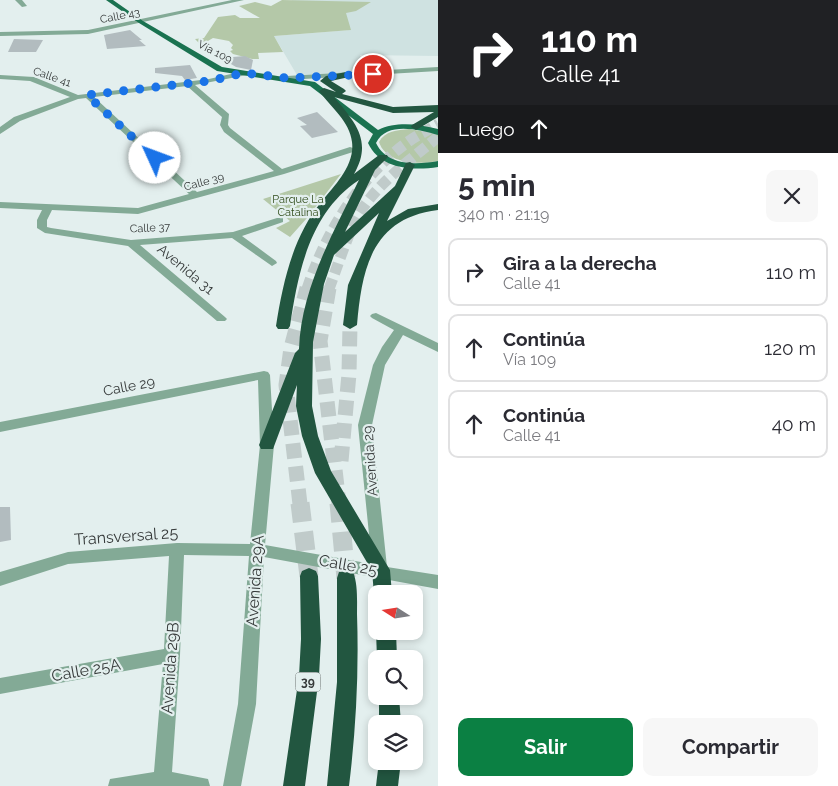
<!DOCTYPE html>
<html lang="es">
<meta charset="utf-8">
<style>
body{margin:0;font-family:Raleway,sans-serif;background:#f7f7f7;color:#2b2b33;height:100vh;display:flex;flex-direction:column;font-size:19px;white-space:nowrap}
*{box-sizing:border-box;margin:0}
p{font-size:16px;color:#7c7c81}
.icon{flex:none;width:28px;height:28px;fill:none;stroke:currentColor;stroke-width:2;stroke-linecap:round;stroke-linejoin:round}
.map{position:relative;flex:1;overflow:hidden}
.drawer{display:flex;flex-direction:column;background:#fff;width:400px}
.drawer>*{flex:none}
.hud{background:#202124;color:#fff;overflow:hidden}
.needle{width:32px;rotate:282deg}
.controls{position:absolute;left:368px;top:585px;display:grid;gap:10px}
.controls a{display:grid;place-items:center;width:55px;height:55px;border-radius:10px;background:#fff;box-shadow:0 2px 8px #0003;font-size:25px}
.pin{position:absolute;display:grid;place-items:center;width:42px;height:42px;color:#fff;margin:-21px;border:2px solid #fff;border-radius:50%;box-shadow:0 1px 5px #0007}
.me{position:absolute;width:55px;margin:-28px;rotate:313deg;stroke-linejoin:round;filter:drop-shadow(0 0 4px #0008)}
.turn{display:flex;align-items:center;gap:18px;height:105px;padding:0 20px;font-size:22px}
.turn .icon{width:65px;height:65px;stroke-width:2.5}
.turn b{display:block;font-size:35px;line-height:42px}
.then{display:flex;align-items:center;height:48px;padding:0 20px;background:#0003;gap:10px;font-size:19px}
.round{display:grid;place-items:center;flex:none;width:52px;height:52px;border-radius:10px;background:#f7f7f7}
.summary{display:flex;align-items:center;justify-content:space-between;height:85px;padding:0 20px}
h1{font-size:30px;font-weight:700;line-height:38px}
.primary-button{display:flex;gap:10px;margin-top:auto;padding:10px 20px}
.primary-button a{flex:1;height:58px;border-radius:10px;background:#0b8043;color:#fff;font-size:20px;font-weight:700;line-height:58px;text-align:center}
.primary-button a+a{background:#f7f7f7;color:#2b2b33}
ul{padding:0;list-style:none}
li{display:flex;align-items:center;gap:15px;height:68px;margin:0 10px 8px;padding:0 10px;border:2px solid #e1e1e2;border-radius:10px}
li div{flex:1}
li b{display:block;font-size:19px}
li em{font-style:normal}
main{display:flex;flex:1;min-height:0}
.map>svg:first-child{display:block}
.built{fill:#cfe2e1}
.green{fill:#b4c8a8}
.building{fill:#b2bcbf}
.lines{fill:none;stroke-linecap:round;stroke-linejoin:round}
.highway-tunnel-far3{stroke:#c0cbca;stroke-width:9;stroke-dasharray:9 4.5;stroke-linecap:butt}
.highway-tunnel-far2{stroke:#c0cbca;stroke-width:11;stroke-dasharray:11 5.5;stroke-linecap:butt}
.highway-tunnel-far1{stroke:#c0cbca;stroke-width:15;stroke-dasharray:15 8;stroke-linecap:butt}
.highway-tunnel{stroke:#c0cbca;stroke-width:19;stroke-dasharray:19 10;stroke-linecap:butt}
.minor{fill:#83aa96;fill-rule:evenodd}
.major{fill:#1a7250;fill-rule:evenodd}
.highway{fill:#225640;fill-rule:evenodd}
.route{stroke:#1a73e8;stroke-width:9;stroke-dasharray:0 16.2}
.labels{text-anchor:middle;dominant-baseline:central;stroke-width:4.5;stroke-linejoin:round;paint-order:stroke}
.far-street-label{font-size:11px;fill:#363a3a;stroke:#e3efee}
.far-park-label{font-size:11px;fill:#2f4b19;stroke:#e3efee}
.shield{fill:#e3efee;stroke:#6a7070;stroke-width:1}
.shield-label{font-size:12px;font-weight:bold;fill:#363a3a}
.street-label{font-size:14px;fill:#363a3a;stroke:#e3efee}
.near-street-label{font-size:16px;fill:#363a3a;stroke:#e3efee}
</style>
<main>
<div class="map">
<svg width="438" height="786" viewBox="0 0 438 786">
<rect width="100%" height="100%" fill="#e3efee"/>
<polygon class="built" points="292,0 438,0 438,56 360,55 365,72 297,75 274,36 350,30 287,18"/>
<g class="green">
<polygon points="282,0 371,2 356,11 346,13 351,30 274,36 283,52 258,53 259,59 252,59 233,54 230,51 233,50 231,48 233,45 229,41 213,38 201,45 195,39 204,38 218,17 235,15 240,18 260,18 239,6 255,2 271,6"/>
<path d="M409,129L438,134V161C420,165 386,164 379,142C385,131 397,130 409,129Z"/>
<polygon points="341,174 307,218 290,237 276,228 290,221 263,199"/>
</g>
<g class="building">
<polygon points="130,30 142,40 139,40 146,46 107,49 104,35"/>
<polygon points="14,39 43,40 36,52 8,52"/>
<polygon points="245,56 253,60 251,70 236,67 221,58"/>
<polygon points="190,65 197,78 185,80 182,76 155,73 155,68"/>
<polygon points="317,112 338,132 312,138 300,126 307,125 297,118"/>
<polygon points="0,507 10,507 11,540 0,542"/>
</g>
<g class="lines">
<polyline class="highway-tunnel-far3" points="436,125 438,124"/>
<g class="highway-tunnel-far2">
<path d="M307,289C325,234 358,179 405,144C415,136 427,131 438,124"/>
<path d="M329,289C337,267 345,243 355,221C373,186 409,161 438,137"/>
</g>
<g class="highway-tunnel-far1">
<polyline points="329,288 320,341 339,504"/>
<polyline points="341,461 349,374 350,325"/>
<polyline points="300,504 286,385 291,348 307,288"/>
</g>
<g class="highway-tunnel">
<polyline points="300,503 309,576"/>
<polyline points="339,503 346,578"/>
</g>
<g class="minor">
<polygon points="15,0 22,0 27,6 22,7"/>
<polygon points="232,0 244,0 88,34 0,36 0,32 88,30"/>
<polygon points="438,67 438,71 287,80 283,78 287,76"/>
<path d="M244,71L248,73L247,75L195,85L229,114L228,125L230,128L282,169L350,147L353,148V152L284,174L138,214L52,210L47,220V227L51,228L131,240L233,232L277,218H283V222L242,236L276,261L277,263L272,266L232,238L140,245L225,317L227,319L225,321H217L128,246L45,233L37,228V220L42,210L0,208V202L138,208L189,194L86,98L78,99L20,121L0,134V127L14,117L70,97L30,81L0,79V75L34,77L78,95L209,79ZM187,86L222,117L220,125L224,132L274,171L197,192L94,97Z"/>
<polygon points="376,313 438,343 438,352 403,335 385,365 372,425 387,567 438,575 438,589 264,557 256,704 241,786 223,786 238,704 249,556 184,555 180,655 172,772 208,779 210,786 108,786 110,779 154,772 163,664 0,694 0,678 164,649 169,556 68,564 0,586 0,572 68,552 177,543 250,544 260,445 258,380 0,432 0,422 264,371 268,372 270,375 274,445 265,545 372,564 358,425 373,365 382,347 394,330 372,318 370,316 372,314"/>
</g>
<path class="major" d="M106,0H113L143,21L222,67L315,82L378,130C396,121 419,124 438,129V135C419,130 387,121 376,143C387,166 416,165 438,161V167C412,171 380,169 368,143L373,134L310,86L217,71L139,23Z"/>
<g class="highway">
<path d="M346,72L350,75L349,77L331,81L344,89L346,91L342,94L393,107L438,105V117L416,130L411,127L412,125L434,112L393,113L334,97C355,122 373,141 354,174L379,155H387L388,157L375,170L345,232L395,186L406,163L410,162L415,165L387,221L408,209L438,204V210C372,218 362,268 357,325L350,329L343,325L348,285L379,213L334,255L324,284L313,342L312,406L318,436L331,471L387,565L390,570L392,594H376V599L374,594L372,571L315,473L302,436L296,406L297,385L273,449H261L259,445L295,353L299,349C301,289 333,233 359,180C310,212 298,272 290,326L288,329H278L276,326C283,282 293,236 322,201C335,185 355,165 352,142C350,122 331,107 319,91L324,88L336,92L320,81L326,76Z"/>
<polygon points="309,568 316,571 318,576 321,639 319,676 305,786 283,786 299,676 301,639 300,576 302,571"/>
<path d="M346,570L353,572C358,584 357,601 357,614C359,672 356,729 349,786H327L337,682V578L339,572Z"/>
<polygon points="376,631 396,631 397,659 377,659"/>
<polygon points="379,696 399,696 401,724 379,724"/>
<polygon points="379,761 401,761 398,786 376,786"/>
</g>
</g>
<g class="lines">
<polyline class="route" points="155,158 87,95 209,81 244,73 287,78 373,74"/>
</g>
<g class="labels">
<g class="far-street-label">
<text transform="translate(120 16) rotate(-11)">Calle 43</text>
<text transform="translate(215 52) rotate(27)">Vía 109</text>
<text transform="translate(52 77) rotate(19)">Calle 41</text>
<text transform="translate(204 182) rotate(-15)">Calle 39</text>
<text transform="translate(150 228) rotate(-3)">Calle 37</text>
</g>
<g class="far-park-label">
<text x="298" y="199">Parque La<tspan x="298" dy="13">Catalina</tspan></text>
</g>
<rect class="shield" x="295.5" y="672.5" width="25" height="19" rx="4"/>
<g class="shield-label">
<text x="308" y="682">39</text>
</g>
<g class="street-label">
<text transform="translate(186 269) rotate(40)">Avenida 31</text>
<text transform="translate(129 386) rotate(-11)">Calle 29</text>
<text transform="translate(370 461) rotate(-94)">Avenida 29</text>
</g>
<g class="near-street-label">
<text transform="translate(126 536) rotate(-4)">Transversal 25</text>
<text transform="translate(348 565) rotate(10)">Calle 25</text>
<text transform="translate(255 581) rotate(-86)">Avenida 29A</text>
<text transform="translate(170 668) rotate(-86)">Avenida 29B</text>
<text transform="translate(86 670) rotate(-10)">Calle 25A</text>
</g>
</g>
</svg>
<div class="controls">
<a><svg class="needle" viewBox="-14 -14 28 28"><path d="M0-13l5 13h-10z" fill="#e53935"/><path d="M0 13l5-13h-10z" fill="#7c7c81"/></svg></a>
<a><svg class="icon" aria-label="search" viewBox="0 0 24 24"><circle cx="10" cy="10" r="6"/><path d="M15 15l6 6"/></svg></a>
<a><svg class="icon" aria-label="layers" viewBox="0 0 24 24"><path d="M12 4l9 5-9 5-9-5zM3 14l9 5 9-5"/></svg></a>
</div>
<div class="pin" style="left:373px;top:74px;background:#d93025"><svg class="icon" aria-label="arrive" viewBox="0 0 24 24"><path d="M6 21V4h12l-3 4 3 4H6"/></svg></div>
<svg class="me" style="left:155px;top:158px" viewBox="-20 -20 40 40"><circle r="19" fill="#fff"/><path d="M0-13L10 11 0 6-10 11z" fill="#1a73e8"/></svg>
</div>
<section class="drawer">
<div class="hud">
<div class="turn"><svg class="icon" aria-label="right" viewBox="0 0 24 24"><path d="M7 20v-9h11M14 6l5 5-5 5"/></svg><div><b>110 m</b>Calle 41</div></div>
<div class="then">Luego<svg class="icon" aria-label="ahead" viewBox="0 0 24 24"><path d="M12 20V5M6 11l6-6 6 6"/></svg></div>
</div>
<div class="summary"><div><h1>5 min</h1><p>340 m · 21:19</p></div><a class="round"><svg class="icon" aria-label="close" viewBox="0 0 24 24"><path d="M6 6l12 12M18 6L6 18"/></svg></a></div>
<ul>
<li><svg class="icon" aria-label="right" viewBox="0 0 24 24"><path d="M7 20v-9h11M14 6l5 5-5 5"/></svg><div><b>Gira a la derecha</b><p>Calle 41</p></div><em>110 m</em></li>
<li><svg class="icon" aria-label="ahead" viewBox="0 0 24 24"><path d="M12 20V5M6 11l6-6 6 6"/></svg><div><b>Continúa</b><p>Vía 109</p></div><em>120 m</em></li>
<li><svg class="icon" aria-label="ahead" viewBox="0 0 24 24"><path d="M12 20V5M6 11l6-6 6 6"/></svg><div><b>Continúa</b><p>Calle 41</p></div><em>40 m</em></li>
</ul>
<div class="primary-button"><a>Salir</a><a>Compartir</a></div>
</section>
</main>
